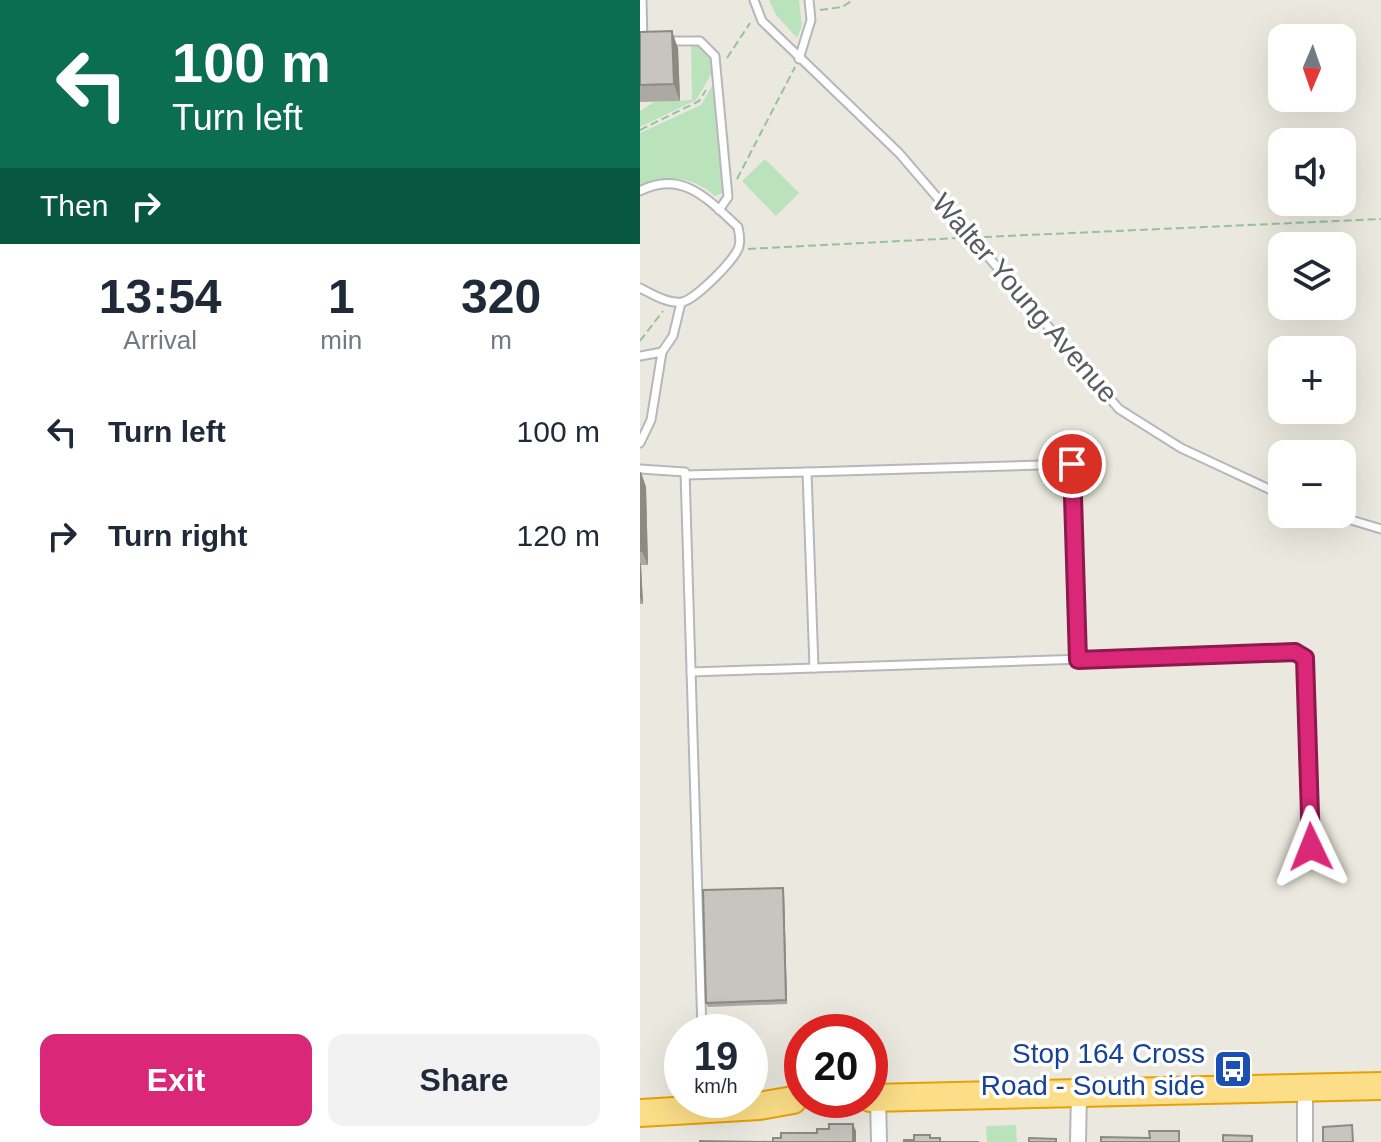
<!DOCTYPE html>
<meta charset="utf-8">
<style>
body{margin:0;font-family:Arial,sans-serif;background:#f2f2f3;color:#1f2937;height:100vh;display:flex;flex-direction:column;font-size:30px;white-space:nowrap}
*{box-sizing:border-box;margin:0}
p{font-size:26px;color:#747a83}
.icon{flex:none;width:44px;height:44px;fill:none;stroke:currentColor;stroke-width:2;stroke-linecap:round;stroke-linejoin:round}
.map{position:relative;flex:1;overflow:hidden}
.sheet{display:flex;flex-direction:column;background:#fff;width:640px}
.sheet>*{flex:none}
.banner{background:#0b6e4f;color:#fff;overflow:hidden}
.needle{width:52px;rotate:182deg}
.fabs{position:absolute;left:628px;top:24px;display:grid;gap:16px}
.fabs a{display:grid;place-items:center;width:88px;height:88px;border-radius:16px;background:#fff;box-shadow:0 8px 32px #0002;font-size:40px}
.speed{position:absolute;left:24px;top:1014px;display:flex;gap:16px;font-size:40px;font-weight:700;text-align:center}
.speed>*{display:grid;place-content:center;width:104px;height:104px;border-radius:50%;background:#fff;box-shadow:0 8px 32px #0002;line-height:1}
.speed small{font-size:20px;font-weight:400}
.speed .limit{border:12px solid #d22;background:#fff;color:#111}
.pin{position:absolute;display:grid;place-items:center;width:68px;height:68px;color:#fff;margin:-34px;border:4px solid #fff;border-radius:50%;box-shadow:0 2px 8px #0007}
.me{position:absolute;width:88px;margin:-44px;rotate:358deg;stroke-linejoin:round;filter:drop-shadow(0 0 6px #0008)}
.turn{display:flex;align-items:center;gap:28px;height:168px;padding:0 40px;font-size:36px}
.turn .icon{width:104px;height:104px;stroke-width:2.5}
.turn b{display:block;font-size:56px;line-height:68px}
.then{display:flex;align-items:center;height:76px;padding:0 40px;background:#0003;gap:16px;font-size:30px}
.eta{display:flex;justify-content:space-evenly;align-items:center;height:136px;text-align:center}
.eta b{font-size:48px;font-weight:800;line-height:56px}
.cta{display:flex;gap:16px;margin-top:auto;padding:16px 40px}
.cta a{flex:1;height:92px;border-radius:16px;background:#db2777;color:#fff;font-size:32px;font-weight:800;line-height:92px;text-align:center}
.cta a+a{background:#f2f2f3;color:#1f2937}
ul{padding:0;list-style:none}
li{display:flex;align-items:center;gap:24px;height:104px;padding:0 40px}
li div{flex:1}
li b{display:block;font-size:30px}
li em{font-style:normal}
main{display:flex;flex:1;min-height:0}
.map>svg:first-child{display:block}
.green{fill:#bbe3bb}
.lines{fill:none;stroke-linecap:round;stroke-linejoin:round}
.lane-casing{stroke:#b5b7bc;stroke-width:11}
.street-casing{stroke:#b5b7bc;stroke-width:18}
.highway-casing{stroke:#e6a104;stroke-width:30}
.path{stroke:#94c2a1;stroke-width:2;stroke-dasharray:8 4;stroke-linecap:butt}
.lane{stroke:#fff;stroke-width:7}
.street{stroke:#fff;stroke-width:14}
.highway{stroke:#fbde87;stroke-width:26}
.wall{fill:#aca9a3}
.shaded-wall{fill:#8c8a85}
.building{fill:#c8c5be;stroke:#8c8a85;stroke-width:2}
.route-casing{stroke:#8e194d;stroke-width:20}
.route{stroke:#db2777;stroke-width:14}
.labels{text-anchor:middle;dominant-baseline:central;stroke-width:7;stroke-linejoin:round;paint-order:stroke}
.street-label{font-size:28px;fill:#585c60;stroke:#fff}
.transit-label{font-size:28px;fill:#164399;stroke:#fff;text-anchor:end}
</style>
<main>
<section class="sheet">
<div class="banner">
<div class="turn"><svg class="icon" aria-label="left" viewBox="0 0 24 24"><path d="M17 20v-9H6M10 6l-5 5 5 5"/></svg><div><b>100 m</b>Turn left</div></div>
<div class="then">Then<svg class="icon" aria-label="right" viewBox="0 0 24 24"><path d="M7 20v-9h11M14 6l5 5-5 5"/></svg></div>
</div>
<div class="eta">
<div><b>13:54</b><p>Arrival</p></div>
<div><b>1</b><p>min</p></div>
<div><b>320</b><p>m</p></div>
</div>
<ul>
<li><svg class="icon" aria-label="left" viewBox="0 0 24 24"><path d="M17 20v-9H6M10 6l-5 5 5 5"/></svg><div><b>Turn left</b></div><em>100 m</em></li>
<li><svg class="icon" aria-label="right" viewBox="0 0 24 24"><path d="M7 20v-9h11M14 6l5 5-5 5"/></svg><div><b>Turn right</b></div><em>120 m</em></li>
</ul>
<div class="cta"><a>Exit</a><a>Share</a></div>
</section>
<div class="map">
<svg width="741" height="1142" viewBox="0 0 741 1142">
<rect width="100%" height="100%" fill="#ebe9df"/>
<g class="green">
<polygon points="129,0 159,0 162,26 157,38 136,15"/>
<path d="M51,44C66,45 71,55 75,68L56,100L0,127V111L14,102L52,100Z"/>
<path d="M76,79L85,192L75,196C50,175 29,175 0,188V133L61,105Z"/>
<polygon points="125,159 159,193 136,216 102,181"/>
<polygon points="376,1125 377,1142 347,1142 346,1126"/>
</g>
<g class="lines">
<defs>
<g id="lane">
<polyline points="2,0 3,41"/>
<polyline points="114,0 122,21 259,153 479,409 541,448 642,495"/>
<polyline points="27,41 60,41 75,56 88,197 79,210"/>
<polyline points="159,59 171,20 169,0"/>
<path d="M0,191C42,169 69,200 98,227C99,233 101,240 99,246C97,258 55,300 42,302C28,304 12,294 0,288"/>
<polyline points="0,356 22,352"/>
<polyline points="0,443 11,420 22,352 33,336 41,303"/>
<polyline points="0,469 45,472 62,1032"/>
<polyline points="45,475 167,472"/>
<polyline points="691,514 741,529"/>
<polyline points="174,668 167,472 432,464 438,660"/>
<polyline points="51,672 655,652 665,658 667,669 671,847"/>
</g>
<g id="street">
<polyline points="238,1098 239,1142"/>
<polyline points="438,1142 439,1093"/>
<polyline points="665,1142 665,1087"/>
</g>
<g id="highway">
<polyline points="230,1098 741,1086"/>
<polyline points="0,1113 119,1106 153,1100"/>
</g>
</defs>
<use href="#lane" class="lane-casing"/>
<use href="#street" class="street-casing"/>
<use href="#highway" class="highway-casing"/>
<g class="path">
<polyline points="180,10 202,7 213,0"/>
<polyline points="87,58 110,23"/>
<polyline points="0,130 59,101 66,90"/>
<polyline points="97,179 155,67"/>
<polyline points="344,237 741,219"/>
<polyline points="108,249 318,238"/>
<polyline points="0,341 23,311"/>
</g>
<use href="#lane" class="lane"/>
<use href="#street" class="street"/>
<use href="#highway" class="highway"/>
</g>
<g class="wall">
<polygon points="0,32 38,48 40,101 0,102"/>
<polygon points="0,472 6,487 8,565 1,565 3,604 0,604"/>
<polygon points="143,888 144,892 147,1004 68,1007 66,1003"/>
</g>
<g class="shaded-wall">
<polygon points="32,31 38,48 40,101 34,84"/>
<polygon points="1,472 6,487 8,565 2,551"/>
<polygon points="0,562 1,565 3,604 0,597"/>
<polygon points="143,888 144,892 147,1004 146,1000"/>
<polygon points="213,1124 216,1131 216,1142 213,1142"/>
</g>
<g class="building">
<polygon points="32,31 34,84 0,85 0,32"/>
<polygon points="0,472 2,551 0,551"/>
<polygon points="143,888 146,1000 66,1003 63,890"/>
<polygon points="189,1124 213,1124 213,1142 60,1142 60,1141 133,1142 133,1138 141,1138 141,1133 177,1133 177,1129 189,1129"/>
<polygon points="712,1125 713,1142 683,1142 683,1127"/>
<polygon points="509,1131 539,1131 539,1142 461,1142 461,1137 510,1138"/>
<polygon points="274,1135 290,1135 290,1138 300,1138 300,1142 339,1142 264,1142 264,1140 274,1140"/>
<polygon points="583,1135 612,1136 612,1142 583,1142"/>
<polygon points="389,1138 416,1139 416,1142 389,1142"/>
</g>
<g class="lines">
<defs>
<polyline id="route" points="432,464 438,660 655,652 665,658 671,847"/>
</defs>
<use href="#route" class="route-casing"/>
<use href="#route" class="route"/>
</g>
<defs>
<symbol id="bus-square" viewBox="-11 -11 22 22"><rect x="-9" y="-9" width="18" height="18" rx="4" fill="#1a4fb4" stroke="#fff"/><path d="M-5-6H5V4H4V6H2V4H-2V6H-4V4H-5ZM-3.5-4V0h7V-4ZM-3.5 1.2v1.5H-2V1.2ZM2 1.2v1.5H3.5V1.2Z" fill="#fff"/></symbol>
</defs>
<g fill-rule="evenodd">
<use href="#bus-square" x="571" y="1047" width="44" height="44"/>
</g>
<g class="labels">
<g class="street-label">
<text transform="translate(385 298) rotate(49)">Walter Young Avenue</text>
</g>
<g class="transit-label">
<text x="565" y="1053">Stop 164 Cross<tspan x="565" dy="32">Road - South side</tspan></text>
</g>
</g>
</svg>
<div class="fabs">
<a><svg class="needle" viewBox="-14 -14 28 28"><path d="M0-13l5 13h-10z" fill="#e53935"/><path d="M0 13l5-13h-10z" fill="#747a83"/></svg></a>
<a><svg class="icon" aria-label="sound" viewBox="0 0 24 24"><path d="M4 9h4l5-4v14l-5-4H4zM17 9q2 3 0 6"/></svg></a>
<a><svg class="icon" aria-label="layers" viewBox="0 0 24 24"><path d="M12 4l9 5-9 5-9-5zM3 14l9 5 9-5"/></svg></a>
<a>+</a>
<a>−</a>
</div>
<div class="speed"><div>19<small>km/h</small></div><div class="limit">20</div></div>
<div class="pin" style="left:432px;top:464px;background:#d93025"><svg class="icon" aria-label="arrive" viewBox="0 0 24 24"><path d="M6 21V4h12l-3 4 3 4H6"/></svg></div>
<svg class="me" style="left:671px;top:847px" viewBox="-20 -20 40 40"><path d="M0-17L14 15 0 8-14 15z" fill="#db2777" stroke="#fff" stroke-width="4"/></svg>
</div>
</main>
